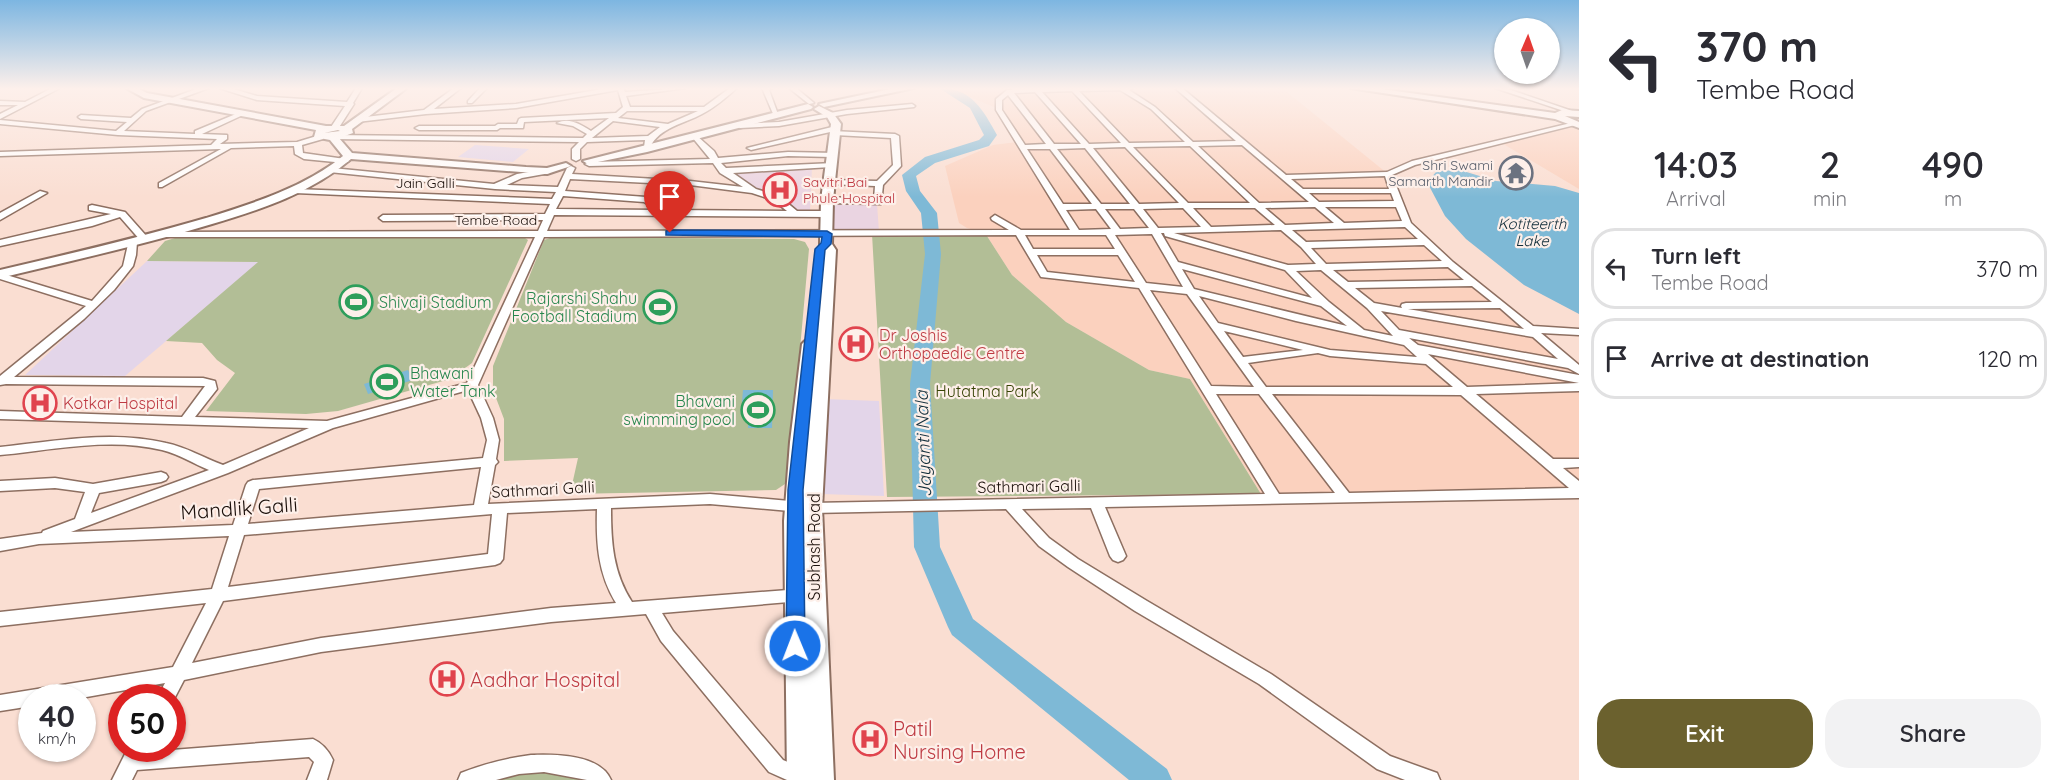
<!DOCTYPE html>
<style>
body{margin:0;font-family:Quicksand,sans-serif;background:#f2f2f3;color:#2b2b33;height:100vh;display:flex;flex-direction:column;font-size:22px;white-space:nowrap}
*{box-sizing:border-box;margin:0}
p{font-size:20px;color:#7c7c81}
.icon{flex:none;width:33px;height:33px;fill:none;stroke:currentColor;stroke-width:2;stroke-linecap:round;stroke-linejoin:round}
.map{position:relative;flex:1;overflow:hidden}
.panel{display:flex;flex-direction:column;background:#fff;width:480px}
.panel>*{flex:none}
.hud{background:#fff;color:#2b2b33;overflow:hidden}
.needle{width:39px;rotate:2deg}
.fabs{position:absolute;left:1494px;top:18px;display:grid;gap:12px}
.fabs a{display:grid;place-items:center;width:66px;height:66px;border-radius:50%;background:#fff;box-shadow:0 2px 4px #0004;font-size:30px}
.speed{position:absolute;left:18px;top:684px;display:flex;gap:12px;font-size:30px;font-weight:700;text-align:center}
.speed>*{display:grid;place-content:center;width:78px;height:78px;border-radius:50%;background:#fff;box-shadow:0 2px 4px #0004;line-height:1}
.speed small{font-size:15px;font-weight:400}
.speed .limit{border:9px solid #d22;background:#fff;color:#111}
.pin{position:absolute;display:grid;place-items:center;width:51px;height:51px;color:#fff;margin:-62px -26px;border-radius:50% 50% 50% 0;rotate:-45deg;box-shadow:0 0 6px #0007}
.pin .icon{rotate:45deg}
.me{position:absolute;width:66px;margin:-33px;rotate:359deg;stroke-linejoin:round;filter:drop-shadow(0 0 4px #0008)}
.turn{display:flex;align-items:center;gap:21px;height:126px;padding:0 18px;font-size:27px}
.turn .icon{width:78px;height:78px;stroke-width:2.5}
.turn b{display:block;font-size:42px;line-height:51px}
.eta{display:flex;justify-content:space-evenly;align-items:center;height:102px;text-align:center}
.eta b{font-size:36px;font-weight:600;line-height:42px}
.action{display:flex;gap:12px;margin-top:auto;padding:12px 18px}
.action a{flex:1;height:69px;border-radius:24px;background:#6b612e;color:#fff;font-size:24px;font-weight:600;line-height:69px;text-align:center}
.action a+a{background:#f2f2f3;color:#2b2b33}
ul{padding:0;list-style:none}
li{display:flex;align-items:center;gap:18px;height:81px;margin:0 12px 9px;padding:0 6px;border:3px solid #e1e1e2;border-radius:24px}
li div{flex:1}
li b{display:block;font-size:22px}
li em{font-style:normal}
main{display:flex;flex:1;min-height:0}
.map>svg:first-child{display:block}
.built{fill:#fbd1be}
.education{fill:#e3d5e9}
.medical{fill:#ead4e1}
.green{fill:#b2be96}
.water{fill:#7eb9d6}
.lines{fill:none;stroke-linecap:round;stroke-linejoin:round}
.river{fill:#7eb9d6;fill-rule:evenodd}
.minor-casing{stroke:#8d6f61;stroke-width:3}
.major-casing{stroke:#8d6f61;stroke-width:4}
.minor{fill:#fff;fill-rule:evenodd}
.major{fill:#fff;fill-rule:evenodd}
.route{fill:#1a73e8;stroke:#114b97;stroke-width:1.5}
.labels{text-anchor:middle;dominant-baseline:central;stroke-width:4.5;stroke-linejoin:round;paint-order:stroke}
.far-worship-label{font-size:14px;fill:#5b616d;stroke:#fdefe9;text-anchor:end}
.far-health-label{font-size:14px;fill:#be3a42;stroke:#fdefe9;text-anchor:start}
.far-street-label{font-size:14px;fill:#1a0f0a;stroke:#fdefe9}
.far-water-label{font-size:15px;font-style:italic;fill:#112d3a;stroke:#fdefe9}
.leisure-label{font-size:16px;fill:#27864d;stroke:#fdefe9;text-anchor:end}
.health-label{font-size:16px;fill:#be3a42;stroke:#fdefe9;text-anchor:start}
.park-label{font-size:16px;fill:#374305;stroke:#fdefe9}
.street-label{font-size:16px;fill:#1a0f0a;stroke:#fdefe9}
.water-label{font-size:18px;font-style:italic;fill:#112d3a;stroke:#fdefe9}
.near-street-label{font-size:20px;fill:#1a0f0a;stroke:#fdefe9}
.near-health-label{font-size:20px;fill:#be3a42;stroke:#fdefe9;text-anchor:start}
</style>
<main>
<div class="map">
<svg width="1579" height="780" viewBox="0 0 1579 780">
<rect width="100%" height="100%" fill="#faded2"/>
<g class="built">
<polygon points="948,88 1282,88 1388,174 1407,224 1579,371 1579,493 1265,500 1190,379 1149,370 1066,322 1012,275 985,233 967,228 959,223 945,166 993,145 1017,142 999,109"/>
<polygon points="1569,126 1579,128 1579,189 1500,142"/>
</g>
<g class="education">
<polygon points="475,145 529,149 513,162 458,157"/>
<polygon points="147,261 259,262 125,376 25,375"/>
<polygon points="823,399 879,401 884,496 821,494"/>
</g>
<g class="medical">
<polygon points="812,168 810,211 785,212 773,201 754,194 731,173"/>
<polygon points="822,203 877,204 879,232 821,231"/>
</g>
<g class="green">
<polygon points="985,233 1012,275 1066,322 1149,370 1190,379 1261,494 887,497 872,234"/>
<polygon points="522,236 528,240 472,363 450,379 338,411 306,414 206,411 235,373 217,360 202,343 166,341 258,262 147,261 165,241 175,238"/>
<polygon points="553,237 794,239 805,242 809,249 788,482 776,490 570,494 578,458 504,461 504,419 493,390 493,366 544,240"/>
<polygon points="544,769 589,780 490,780"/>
</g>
<g class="water">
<polygon points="1460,170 1496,181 1555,186 1579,193 1579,314 1524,285 1466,239 1445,216 1427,182 1437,171"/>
<polygon points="408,370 413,380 368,394 364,384"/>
<polygon points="743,390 773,390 772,428 748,428 750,402 742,402"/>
</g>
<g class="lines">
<path class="river" d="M939,88C972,88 983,110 997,135L989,146L935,163L916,176L920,191L937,213L941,254L930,384L940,547L973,619L1167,769L1172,780H1129L952,635L948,627L914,547L910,384L925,254L921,213L906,191L902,175L925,157L979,140L984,135L970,108Z"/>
<defs>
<g id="minor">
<polygon points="52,88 60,88 0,119 0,114 18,105 0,105 0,101 25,102"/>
<polygon points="199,88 209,88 146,111 124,131 195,134 195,131 243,111 245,112 245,114 202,134 227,135 227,139 220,144 297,142 320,135 324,137 323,139 302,145 303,153 345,159 349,161 345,163 304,159 295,154 294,146 231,148 162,187 159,187 159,183 221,149 0,156 0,152 211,145 217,139 118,135 0,124 0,120 116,131 127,122 81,119 78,117 81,115 131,118 142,109"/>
<polygon points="219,88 230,88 257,96 347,102 356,88 362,88 353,103 354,104 338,129 335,129 331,127 345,106 257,100"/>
<path d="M454,88H461L434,109L516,104L608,88H623L625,92L686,88L626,96L630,107H704L730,88H737C727,97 714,108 702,114C684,124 660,127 650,147H644L645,140L587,142L580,149V159L576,161L572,159V149L579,142L333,139L329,137L333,135L583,138L587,134L573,126L557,123C569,117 580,124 591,131L609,118L524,122L523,128H500L497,130H419L415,128L419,126H495L498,124H517L519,119L521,118L616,113L623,107L618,90L516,108L426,114L357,122L353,120L357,118L424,110ZM627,111H698L668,124L618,118ZM613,121L660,127L648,136L592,138Z"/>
<polygon points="480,88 487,88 472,103 468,103 468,101"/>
<polygon points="762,88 773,88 769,90 779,117 774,116"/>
<polygon points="789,88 796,88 814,103 809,104"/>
<path d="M1031,88H1133L1129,90L1155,107L1193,142L1236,141L1175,88H1182L1286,175L1387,172L1412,161L1575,122L1579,124L1415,165L1392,175L1411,223L1453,262L1533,326L1579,329V335L1541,333L1579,365V374L1568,368L1409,338L1418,345L1579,375V383L1428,354L1467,387L1579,383V391L1476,394L1553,459H1579V467L1563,468L1579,481V498L1105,507L1126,556L1123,560L1118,562L1113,560L1110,556L1091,508L1022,509L1049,538L1078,559L1147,601L1271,674L1390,756L1437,773L1440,780H1405L1377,769L1259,684L1135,611L1068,567L1039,546L1006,509L812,513L710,504L611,508C611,542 613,573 632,602L801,589L807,591L809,595L807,599L801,601L662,613L673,631L783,760L807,770L810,776L808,780H787L769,772L661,641L646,614L551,622L321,652L184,680L172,703V698H157L165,683L81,698H32V706L0,711V695L173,667L206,603L0,626V612L212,589L229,536L39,544L0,551V539L42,533L43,531L75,519L85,492L55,488L0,491V481L55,478L93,484L161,472L166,474L168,477L166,480L161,482L99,493L91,513L209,470C194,464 179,454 162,450C110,437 53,450 0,455V447C55,441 112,430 166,443C186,447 204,458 223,465L309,428L0,419V411L182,417L205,386L6,384L0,385V376L86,306L0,279V273L92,301L123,266L129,240L132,239L137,242L136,255L133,266L114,290L84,319L14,377L203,378L215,381L217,389L195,417L327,421L467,383L535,237H165L162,236V232L538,231L543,220L383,221L379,218L383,215L545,214L550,204L295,193L291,191L295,189L552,199L556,192L495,189L329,172L328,170L332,168L494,184L517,174L547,169H550V173L522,178L507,185L558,187L567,168L571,166L575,168L572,174L690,181L743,187L720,173L713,163L589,166L585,164L589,162L710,159L692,137L696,135L714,151L718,158L788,152L836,153L837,155L833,157L788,156L721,163L726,168L834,163L835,165L831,167L733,173L756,189L779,196L797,211H828L832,214L828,217L554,215L547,231L1009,230L992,220L991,218L995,215L1021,230H1070L996,110V99L1007,90ZM1120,90L1151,109L1185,142L1129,143L1079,91ZM1072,91L1121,143L1089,144L1042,92ZM1035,92L1081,144H1054L1014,93ZM1008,95L1046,144L1025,145L1002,110V100ZM1242,145L1309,202L1259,203L1198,146ZM1190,146L1250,203H1188L1133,147ZM1125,147L1179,203L1139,204L1093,148ZM1085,148L1130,204H1101L1057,149ZM1027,149H1050L1092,204H1063ZM1385,176L1389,189H1303L1291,179ZM570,179L690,185L752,193L773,200L787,211L669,210L646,197L565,191ZM1309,193H1391L1394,201L1319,202ZM563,196L644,202L657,210L556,209ZM1315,207L1334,223L1285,225L1265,208ZM1325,207H1396L1402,221L1344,223ZM1183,208L1201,227L1158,228L1143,209ZM1193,208H1255L1275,225L1211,227ZM1096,209L1111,229L1079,230L1066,210ZM1105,209H1134L1149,228L1120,229ZM1405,227L1418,239L1306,242L1292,230ZM1281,230L1301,247L1316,264L1288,265L1174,233ZM1161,233H1164L1165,236L1285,270L1312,298L1178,262ZM1152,234L1183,287L1146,283L1115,235ZM1016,235L1041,277L1139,288L1265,494L812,503L710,494L488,504L495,465L498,462L496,459L499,440L493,418L478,385L544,237ZM1025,235H1106L1115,249H1033ZM1424,245L1442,261L1326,264L1311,248ZM1037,255H1118L1135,282L1047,272ZM1448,267L1464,280L1348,282L1333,270ZM1182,269L1321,306L1347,326L1194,289ZM1321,270L1367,308L1393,336L1364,330L1329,302L1296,271ZM1472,286L1492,302L1406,303L1402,304L1401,306L1402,308L1374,303L1355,288ZM1150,290L1187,294L1254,387L1211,386ZM1199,296L1296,321L1404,345L1417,357L1330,350L1218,323ZM1500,308L1524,329L1408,309ZM1381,311L1533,337L1558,359L1399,330ZM1224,331L1303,350L1243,357ZM1318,353L1330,356L1426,364L1453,387H1266L1248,363ZM468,390L481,418L487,440L483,458L253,480L248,482L246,485L233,525L71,532L228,473L333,428ZM1216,394H1259L1335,493L1279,494ZM1272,394L1461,395L1569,488L1349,493ZM481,467L474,505L248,524L259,489ZM597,509C596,543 598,574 616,603L551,608L321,638L192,663L223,601L495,565L500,563L503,559L507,513ZM492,514L488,554L228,587L244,535Z"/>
<polygon points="1495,88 1505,88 1578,113 1573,114"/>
<polygon points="912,104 915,106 914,107 847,114 779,126 740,128 736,126 740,124 779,122 847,110"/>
<polygon points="836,126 839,126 839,130 751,150 747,148"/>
<polygon points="832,131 895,134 899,136 901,166 883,185 881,204 827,203 823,200 827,197 874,199 875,186 829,184 825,182 829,180 877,181 893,165 891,138 835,135 831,133"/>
<polygon points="40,191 47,193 0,220 0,213"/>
<polygon points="92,205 125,212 149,239 147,241 141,241 120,217 92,226 0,246 0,240 111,214 89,210 89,206"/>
<path d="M313,739C322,743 329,751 333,760L327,780H307L314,762L309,757L137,770L132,780H112L128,748H147L146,752Z"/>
<path d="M531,755C555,754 600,754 611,780H587L544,772L519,774L496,780H458L461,773C484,764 507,758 531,755Z"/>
</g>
<g id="major">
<path d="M126,88H137L147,93L326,126H344L397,88H407L352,129L353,133L339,138L352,153L526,167L547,168L566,163L571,166L547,174L351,159C311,193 262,209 212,224C142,245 71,261 0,278V270C69,254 138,238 206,218C254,203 303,188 343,156L330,140L314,137L316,130L144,98ZM338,130L340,131L324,133Z"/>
<polygon points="895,88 914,88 824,107 819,104"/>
<polygon points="1350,88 1374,88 1555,113 1562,110 1579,111 1579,117 1565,116 1579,122 1579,128 1555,119"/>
<polygon points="808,104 813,107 811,109 647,152 588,164 583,161"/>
<polygon points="819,106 833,113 841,124 833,200 832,244 836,250 822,508 834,780 787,780 784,521 790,442 802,344 805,341 814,340 824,250 820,244 821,200 831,124 827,117 814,109"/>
</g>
</defs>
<use href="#minor" class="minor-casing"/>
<use href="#major" class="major-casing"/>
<use href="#minor" class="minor"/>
<use href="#major" class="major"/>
</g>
<linearGradient id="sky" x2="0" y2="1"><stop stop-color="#7db6e1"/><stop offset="0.45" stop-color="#fdf0eb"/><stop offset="1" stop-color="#fdf0eb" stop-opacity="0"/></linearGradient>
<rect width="1579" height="197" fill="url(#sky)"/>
<polygon class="route" points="670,230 827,231 832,234 831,244 825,250 803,490 805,646 802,651 795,654 789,651 786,646 788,490 815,249 821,243 822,237 666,235 666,231"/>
<defs>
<symbol id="temple-ring" viewBox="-11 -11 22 22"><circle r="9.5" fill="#fdefe9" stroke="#6b7280" stroke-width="1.5"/><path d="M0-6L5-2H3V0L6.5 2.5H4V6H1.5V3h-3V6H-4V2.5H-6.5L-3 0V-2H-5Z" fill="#6b7280"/></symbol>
<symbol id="hospital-ring" viewBox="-11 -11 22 22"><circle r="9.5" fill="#fdefe9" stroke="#e0444e" stroke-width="1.5"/><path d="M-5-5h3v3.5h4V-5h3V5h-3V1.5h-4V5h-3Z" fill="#e0444e"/></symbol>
<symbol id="stadium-ring" viewBox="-11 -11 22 22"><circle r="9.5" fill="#fdefe9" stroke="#2e9e5b" stroke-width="1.5"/><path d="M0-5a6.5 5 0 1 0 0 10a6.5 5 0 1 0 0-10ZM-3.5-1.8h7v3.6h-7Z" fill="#2e9e5b"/></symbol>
</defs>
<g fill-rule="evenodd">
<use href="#temple-ring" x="1497" y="154" width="38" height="38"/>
<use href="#hospital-ring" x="761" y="171" width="38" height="38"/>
<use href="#stadium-ring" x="337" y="283" width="38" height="38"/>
<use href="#stadium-ring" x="641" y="288" width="38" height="38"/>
<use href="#hospital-ring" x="837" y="325" width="38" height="38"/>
<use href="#stadium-ring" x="368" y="363" width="38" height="38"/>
<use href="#hospital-ring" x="21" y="384" width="38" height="38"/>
<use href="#stadium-ring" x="739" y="391" width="38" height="38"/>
<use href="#hospital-ring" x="428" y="660" width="38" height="38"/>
<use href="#hospital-ring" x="851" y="720" width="38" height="38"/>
</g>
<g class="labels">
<g class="far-worship-label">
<text x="1493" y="165">Shri Swami<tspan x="1493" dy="16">Samarth Mandir</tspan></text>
</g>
<g class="far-health-label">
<text x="803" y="182">Savitri Bai<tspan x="803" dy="16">Phule Hospital</tspan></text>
</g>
<g class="far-street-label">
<text x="425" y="183">Jain Galli</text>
<text x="496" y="220">Tembe Road</text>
</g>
<g class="far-water-label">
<text x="1532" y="223">Kotiteerth<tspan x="1532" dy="17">Lake</tspan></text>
</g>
<g class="leisure-label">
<text x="637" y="298">Rajarshi Shahu<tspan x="637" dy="18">Football Stadium</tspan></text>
<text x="379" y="302" text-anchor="start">Shivaji Stadium</text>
<text x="410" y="373" text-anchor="start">Bhawani<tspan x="410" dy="18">Water Tank</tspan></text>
<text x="735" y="401">Bhavani<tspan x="735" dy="18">swimming pool</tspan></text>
</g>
<g class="health-label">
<text x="879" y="335">Dr Joshis<tspan x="879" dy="18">Orthopaedic Centre</tspan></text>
<text x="63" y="403">Kotkar Hospital</text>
</g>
<g class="park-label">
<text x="987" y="391">Hutatma Park</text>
</g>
<g class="street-label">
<text transform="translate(1029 486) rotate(-1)">Sathmari Galli</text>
<text transform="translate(543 489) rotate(-3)">Sathmari Galli</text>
<text transform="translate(814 547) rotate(-90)">Subhash Road</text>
</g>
<g class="water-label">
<text transform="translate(923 444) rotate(-92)">Jayanti Nala</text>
</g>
<g class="near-street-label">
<text transform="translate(239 508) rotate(-4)">Mandlik Galli</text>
</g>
<g class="near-health-label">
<text x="470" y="679">Aadhar Hospital</text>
<text x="893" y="728">Patil<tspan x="893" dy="23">Nursing Home</tspan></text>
</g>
</g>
</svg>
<div class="fabs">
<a><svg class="needle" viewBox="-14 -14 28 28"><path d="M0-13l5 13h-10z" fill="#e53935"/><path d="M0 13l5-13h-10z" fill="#7c7c81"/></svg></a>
</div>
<div class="speed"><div>40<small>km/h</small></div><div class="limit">50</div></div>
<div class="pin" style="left:670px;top:233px;background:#d93025"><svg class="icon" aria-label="arrive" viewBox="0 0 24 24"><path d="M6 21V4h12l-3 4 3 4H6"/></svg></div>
<svg class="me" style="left:795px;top:646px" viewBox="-20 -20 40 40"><circle r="17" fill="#1a73e8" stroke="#fff" stroke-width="3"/><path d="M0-11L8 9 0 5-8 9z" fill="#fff"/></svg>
</div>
<section class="panel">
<div class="hud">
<div class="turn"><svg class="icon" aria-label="left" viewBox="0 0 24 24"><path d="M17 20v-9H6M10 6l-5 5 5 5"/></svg><div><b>370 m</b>Tembe Road</div></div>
</div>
<div class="eta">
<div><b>14:03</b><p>Arrival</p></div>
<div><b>2</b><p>min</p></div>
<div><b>490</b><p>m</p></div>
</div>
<ul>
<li><svg class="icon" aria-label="left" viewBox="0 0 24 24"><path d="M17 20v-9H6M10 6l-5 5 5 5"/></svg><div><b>Turn left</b><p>Tembe Road</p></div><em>370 m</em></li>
<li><svg class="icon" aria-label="arrive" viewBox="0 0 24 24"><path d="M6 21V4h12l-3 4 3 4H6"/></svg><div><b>Arrive at destination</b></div><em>120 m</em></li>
</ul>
<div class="action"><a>Exit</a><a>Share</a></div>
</section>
</main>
